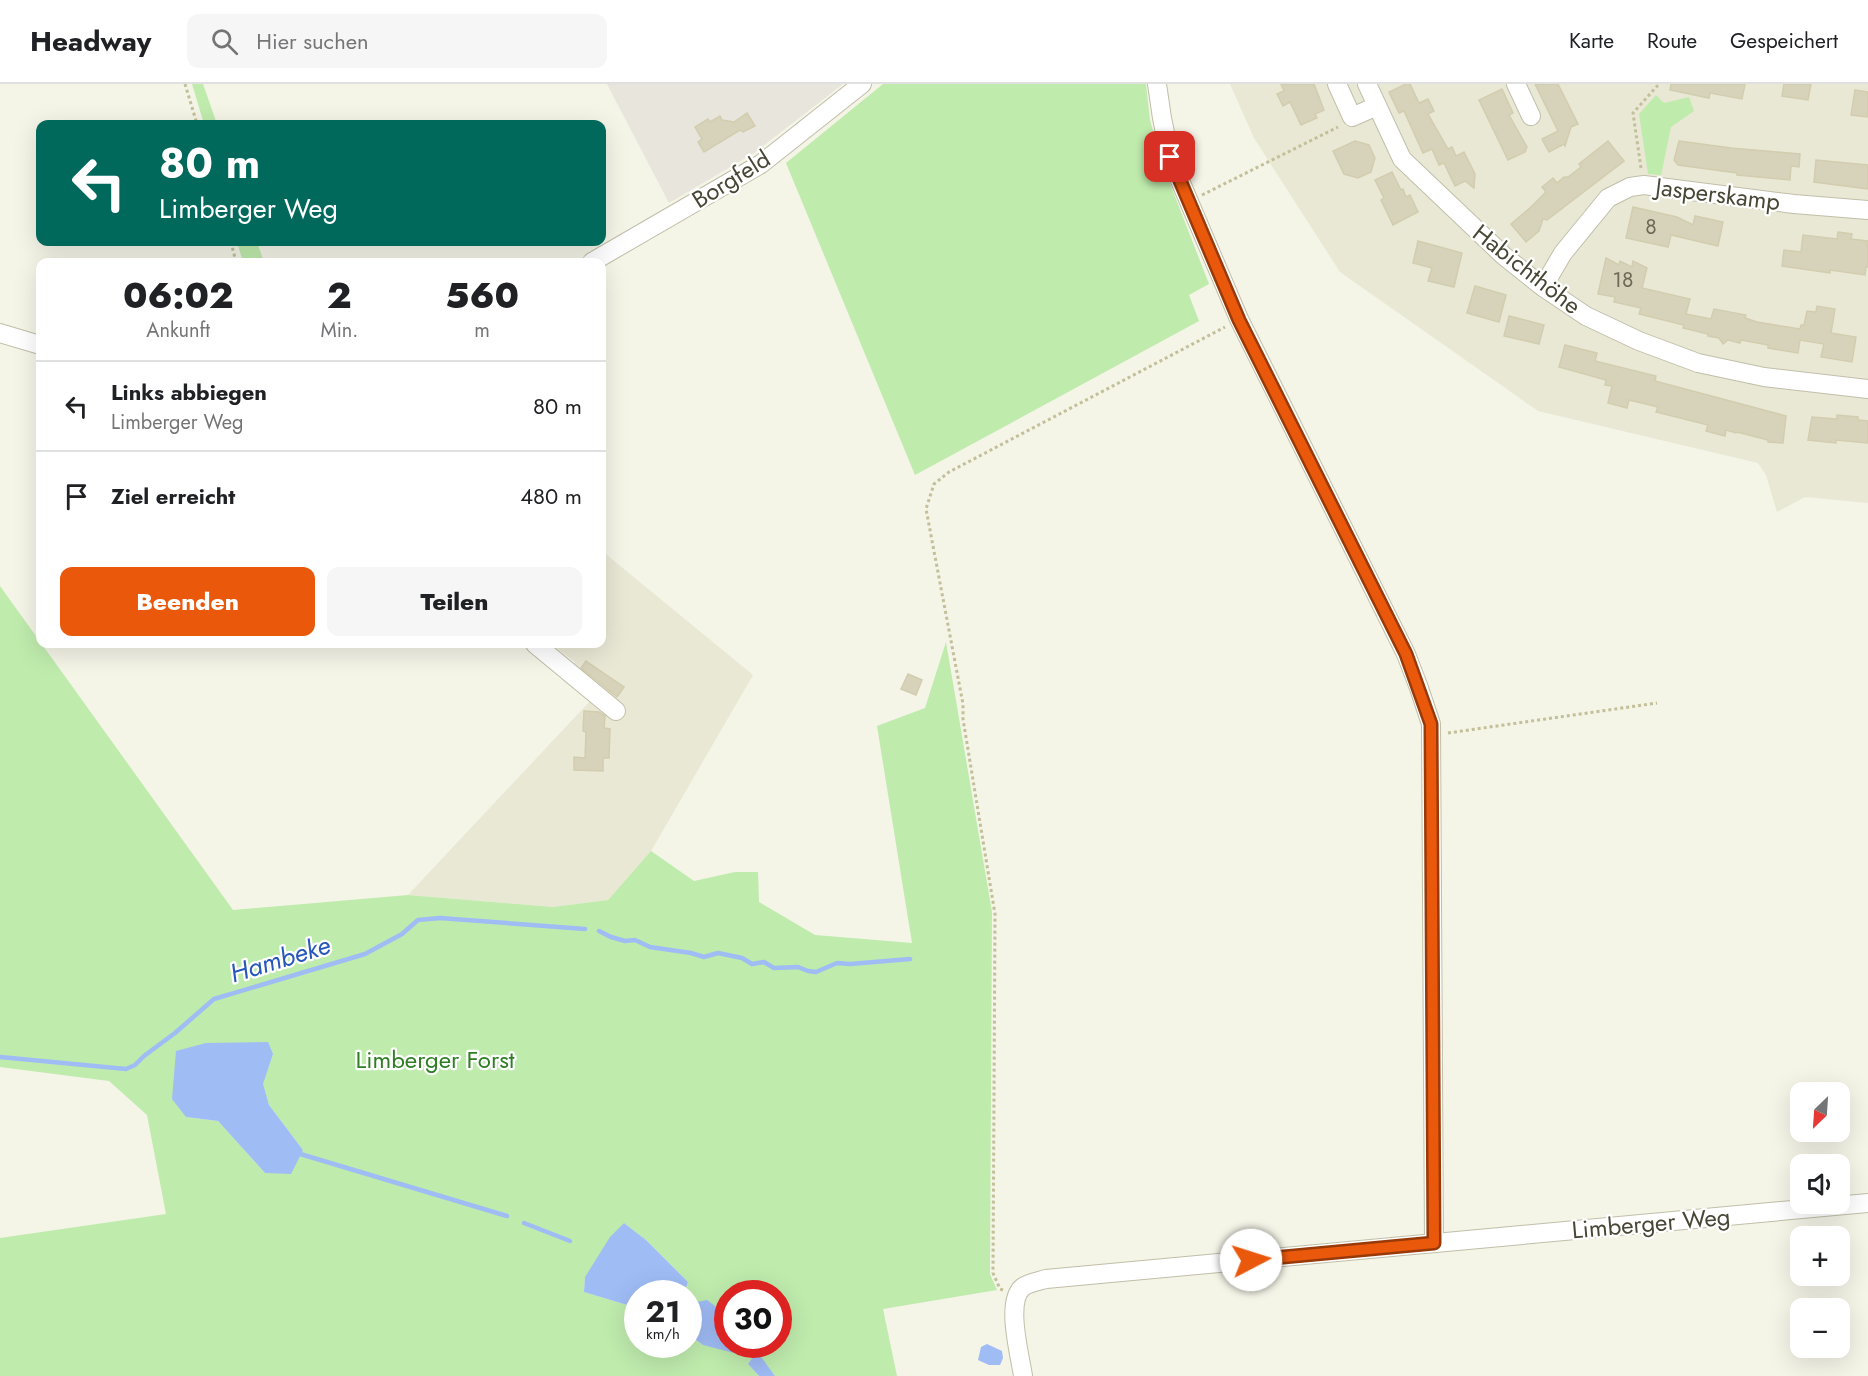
<!DOCTYPE html>
<html lang="de">
<meta charset="utf-8">
<style>
body{margin:0;font-family:Jost,sans-serif;background:#f6f6f6;color:#202124;height:100vh;display:flex;flex-direction:column;font-size:22px;white-space:nowrap}
*{box-sizing:border-box;margin:0}
p{font-size:20px;color:#757577}
.icon{flex:none;width:33px;height:33px;fill:none;stroke:currentColor;stroke-width:2;stroke-linecap:round;stroke-linejoin:round}
.map{position:relative;flex:1;overflow:hidden}
.side{position:absolute;left:36px;top:174px;width:570px;height:390px;display:flex;flex-direction:column;background:#fff;border-radius:12px;box-shadow:0 6px 24px #0002}
.side>*{flex:none}
.top-card{position:absolute;left:36px;top:36px;width:570px;height:126px;border-radius:12px;box-shadow:0 6px 24px #0002;background:#00695c;color:#fff;overflow:hidden}
.needle{width:39px;rotate:205deg}
.tools{position:absolute;left:1790px;top:998px;display:grid;gap:12px}
.tools a{display:grid;place-items:center;width:60px;height:60px;border-radius:12px;background:#fff;box-shadow:0 6px 24px #0002;font-size:30px}
.speed{position:absolute;left:624px;top:1196px;display:flex;gap:12px;font-size:30px;font-weight:700;text-align:center}
.speed>*{display:grid;place-content:center;width:78px;height:78px;border-radius:50%;background:#fff;box-shadow:0 6px 24px #0002;line-height:1}
.speed small{font-size:15px;font-weight:400}
.speed .limit{border:9px solid #d22;background:#fff;color:#111}
.pin{position:absolute;display:grid;place-items:center;width:51px;height:51px;color:#fff;margin:-26px;border-radius:12px;box-shadow:0 3px 9px #0006}
.me{position:absolute;width:66px;margin:-33px;rotate:85deg;stroke-linejoin:round;filter:drop-shadow(0 0 4px #0008)}
.turn{display:flex;align-items:center;gap:21px;height:126px;padding:0 24px;font-size:27px}
.turn .icon{width:78px;height:78px;stroke-width:2.5}
.turn b{display:block;font-size:42px;line-height:51px}
.eta{display:flex;justify-content:space-evenly;align-items:center;height:102px;text-align:center}
.eta b{font-size:36px;font-weight:800;line-height:42px}
.primary-button{display:flex;gap:12px;margin-top:auto;padding:12px 24px}
.primary-button a{flex:1;height:69px;border-radius:12px;background:#ea580c;color:#fff;font-size:24px;font-weight:800;line-height:69px;text-align:center}
.primary-button a+a{background:#f6f6f6;color:#202124}
ul{padding:0;list-style:none}
li{display:flex;align-items:center;gap:18px;height:90px;padding:0 24px;border-top:2px solid #e0e0e0}
li div{flex:1}
li b{display:block;font-size:22px}
li em{font-style:normal}
header{display:flex;align-items:center;gap:36px;box-sizing:border-box;height:84px;padding:0 30px;background:#fff;border-bottom:2px solid #e0e0e0}
header strong{font-size:28px}
nav{display:flex;gap:33px;margin-inline-start:auto;font-size:21px}
.search{width:420px;height:54px;background:#f6f6f6;display:flex;align-items:center;gap:15px;box-sizing:border-box;padding:0 21px;border-radius:12px;color:#757577;font-size:22px}
.map>svg:first-child{display:block}
.residential{fill:#e9e8d5}
.industrial{fill:#e7e5dc}
.green{fill:#bfebad;fill-rule:evenodd}
.water{fill:#9fbcf5}
.lines{fill:none;stroke-linecap:round;stroke-linejoin:round}
.stream{stroke:#9fbcf5;stroke-width:4.5}
.building{fill:#d7d3bb;stroke:#d2cdae;stroke-width:1.5}
.street-casing{stroke:#c1bfa9;stroke-width:20}
.path{stroke:#c3bf99;stroke-width:3;stroke-dasharray:3 3;stroke-linecap:butt}
.street{stroke:#fff;stroke-width:18}
.route-casing{stroke:#983908;stroke-width:15}
.route{stroke:#ea580c;stroke-width:10}
.labels{text-anchor:middle;dominant-baseline:central;stroke-width:4.5;stroke-linejoin:round;paint-order:stroke}
.number-label{font-size:21px;fill:#6c6956}
.street-label{font-size:24px;fill:#484635;stroke:#fff}
.park-label{font-size:24px;fill:#2f7e24;stroke:#fff}
.water-label{font-size:26px;font-style:italic;fill:#2757bb;stroke:#fff}
</style>
<header>
<strong>Headway</strong>
<div class="search"><svg class="icon" aria-label="search" viewBox="0 0 24 24"><circle cx="10" cy="10" r="6"/><path d="M15 15l6 6"/></svg>Hier suchen</div>
<nav><a>Karte</a><a>Route</a><a>Gespeichert</a></nav>
</header>
<div class="map">
<svg width="1868" height="1292" viewBox="0 0 1868 1292">
<rect width="100%" height="100%" fill="#f4f4e7"/>
<g class="residential">
<polygon points="1230,0 1868,0 1868,419 1805,413 1777,428 1766,391 1758,379 1538,327 1340,188 1254,54"/>
<polygon points="602,467 753,591 651,767 608,816 553,823 408,811 592,615 564,592 575,578 551,560 602,560"/>
</g>
<polygon class="industrial" points="607,0 843,0 754,69 669,119"/>
<g class="green">
<polygon points="192,0 203,0 217,40 204,40"/>
<polygon points="883,0 1146,0 1150,36 1162,79 1209,200 1189,211 1199,237 915,391 786,79"/>
<polygon points="1656,11 1664,19 1689,13 1694,27 1671,43 1661,91 1648,90 1639,30"/>
<polygon points="237,158 257,158 264,178 243,178"/>
<path d="M0,502L233,826L408,811L553,823L608,816L651,767L694,797L735,788H758L759,818L815,851L912,859L877,642L925,624L946,558L992,828L990,1190L997,1206L883,1225L897,1292H775L757,1268L748,1280L759,1292H0V1154L166,1130L147,1031L109,997L0,983ZM273,970L262,1000L269,1021L303,1066L265,1089L218,1037L186,1033ZM624,1139L646,1156L688,1198L684,1209H688L689,1233L697,1218L724,1227L727,1231L728,1209H778V1260H742L739,1265L703,1261L689,1251L688,1260H638L637,1224L584,1208L585,1193Z"/>
</g>
<g class="water">
<polygon points="268,958 273,970 263,1000 269,1021 303,1066 291,1090 265,1089 218,1037 186,1033 172,1015 176,967 206,959"/>
<polygon points="624,1139 646,1156 688,1198 684,1209 638,1209 637,1224 584,1208 585,1193 610,1153"/>
<polygon points="707,1216 727,1231 728,1260 742,1260 739,1265 734,1269 703,1261 689,1251 689,1233 697,1218"/>
<polygon points="987,1260 1002,1267 1003,1274 1000,1281 989,1281 978,1276 981,1263"/>
<polygon points="757,1267 775,1292 759,1292 748,1280"/>
</g>
<g class="lines">
<g class="stream">
<polyline points="599,847 611,853 625,857 635,856 650,863 691,869 704,873 718,869 742,874 752,880 764,878 774,884 798,883 808,887 816,888 837,879 850,880 910,875"/>
<polyline points="0,973 126,985 135,981 144,972 175,949 214,915 365,870 402,850 418,836 440,834 585,845"/>
<polyline points="297,1069 507,1132"/>
<polyline points="524,1139 570,1157"/>
</g>
</g>
<g class="building">
<polygon points="1281,0 1314,0 1324,26 1315,30 1317,34 1301,41 1290,18 1283,22 1277,10 1284,7"/>
<polygon points="1406,0 1410,0 1419,19 1428,15 1434,27 1428,30 1448,65 1452,63 1456,72 1464,68 1475,90 1474,104 1465,97 1455,102 1444,79 1439,81 1432,65 1423,69 1404,27 1399,29 1389,8"/>
<polygon points="1535,0 1558,0 1578,40 1571,43 1565,62 1564,60 1549,68 1542,55 1558,47"/>
<polygon points="1671,0 1745,0 1742,15 1710,9 1709,14 1670,6"/>
<polygon points="1784,0 1811,0 1808,16 1782,12"/>
<polygon points="1502,5 1513,29 1509,31 1527,63 1525,68 1508,76 1479,16"/>
<polygon points="1855,6 1868,8 1868,33 1851,31"/>
<polygon points="747,29 755,42 743,48 740,46 704,68 698,58 702,55 695,43 708,35 710,38 720,32 722,36 734,38"/>
<polygon points="1355,57 1369,61 1375,74 1371,88 1358,94 1344,90 1333,67"/>
<polygon points="1608,57 1624,77 1547,136 1543,135 1539,147 1526,158 1511,140 1531,123 1546,108 1542,103 1553,94 1557,99 1564,93 1568,93 1581,83 1579,80"/>
<polygon points="1679,57 1731,64 1800,70 1799,83 1791,82 1790,96 1737,91 1737,89 1678,81 1674,76"/>
<polygon points="1816,76 1868,81 1868,105 1814,98"/>
<polygon points="1392,88 1401,106 1403,105 1406,113 1410,111 1418,128 1393,141 1381,116 1384,114 1375,96"/>
<polygon points="1633,123 1677,133 1693,141 1695,132 1723,138 1718,162 1671,151 1668,163 1626,154"/>
<polygon points="1838,148 1852,150 1851,155 1868,157 1868,183 1866,183 1865,191 1830,186 1830,189 1782,182 1784,166 1801,168 1803,151 1837,155"/>
<polygon points="1418,157 1462,169 1454,203 1428,197 1432,184 1413,179"/>
<polygon points="1606,174 1619,181 1620,177 1632,183 1633,177 1647,184 1642,204 1690,215 1686,230 1711,235 1714,225 1746,231 1745,234 1757,238 1800,245 1801,241 1804,241 1807,227 1816,228 1817,222 1835,225 1831,249 1856,253 1852,278 1821,273 1824,260 1800,256 1798,269 1768,264 1768,261 1741,256 1740,259 1728,256 1723,260 1719,254 1708,252 1708,250 1683,244 1684,241 1639,230 1641,224 1614,218 1615,213 1598,210"/>
<polygon points="1475,202 1506,211 1499,238 1467,229"/>
<polygon points="1509,232 1544,241 1539,260 1504,252"/>
<polygon points="1565,261 1597,269 1595,277 1656,292 1655,297 1786,332 1783,359 1768,358 1768,356 1737,348 1736,349 1726,346 1725,352 1706,347 1708,341 1656,328 1658,323 1629,316 1627,324 1608,319 1612,302 1605,301 1606,296 1559,283"/>
<polygon points="1837,331 1858,333 1858,336 1868,337 1868,359 1836,356 1836,359 1808,356 1812,333 1837,335"/>
<polygon points="586,577 624,603 617,613 581,584"/>
<polygon points="908,590 922,596 916,611 901,605"/>
<polygon points="584,627 599,628 605,632 604,644 610,645 609,674 603,674 603,687 574,686 574,673 585,674 586,648 583,647"/>
</g>
<g class="lines">
<defs>
<g id="street">
<polyline points="1157,0 1162,34 1170,73 1239,235 1406,570 1419,604 1431,640 1434,1159"/>
<polyline points="1337,0 1352,33 1377,22"/>
<polyline points="1367,0 1402,75 1504,172 1543,203 1586,232 1639,257 1698,279 1764,293 1868,305"/>
<polyline points="1516,0 1531,32"/>
<polyline points="592,178 761,80 862,0"/>
<polyline points="1543,203 1563,169 1608,114 1630,103 1644,101 1794,120 1868,126"/>
<polyline points="0,249 40,261"/>
<polyline points="535,560 616,627"/>
<path d="M1023,1292C1020,1271 1005,1217 1023,1203C1028,1199 1039,1197 1046,1195L1868,1119"/>
</g>
</defs>
<use href="#street" class="street-casing"/>
<g class="path">
<polyline points="185,0 197,40"/>
<polyline points="1641,84 1633,29 1659,0"/>
<polyline points="1202,111 1338,43"/>
<polyline points="231,158 236,178"/>
<polyline points="1448,649 1657,619"/>
<polyline points="1003,1206 1000,1205 993,1189 995,830 963,635 963,620 926,425 934,400 949,388 1225,243"/>
</g>
<use href="#street" class="street"/>
</g>
<g class="lines">
<defs>
<polyline id="route" points="1170,73 1239,236 1406,570 1431,640 1434,1159 1251,1176"/>
</defs>
<use href="#route" class="route-casing"/>
<use href="#route" class="route"/>
</g>
<g class="labels">
<g class="number-label">
<text x="1651" y="143">8</text>
<text x="1623" y="196">18</text>
</g>
<g class="street-label">
<text transform="translate(731 95) rotate(-32)">Borgfeld</text>
<text transform="translate(1718 110) rotate(7)">Jasperskamp</text>
<text transform="translate(1527 185) rotate(38)">Habichthöhe</text>
<text transform="translate(1651 1139) rotate(-5)">Limberger Weg</text>
</g>
<g class="park-label">
<text x="435" y="975">Limberger Forst</text>
</g>
<g class="water-label">
<text transform="translate(280 875) rotate(-17)">Hambeke</text>
</g>
</g>
</svg>
<div class="tools">
<a><svg class="needle" viewBox="-14 -14 28 28"><path d="M0-13l5 13h-10z" fill="#e53935"/><path d="M0 13l5-13h-10z" fill="#757577"/></svg></a>
<a><svg class="icon" aria-label="sound" viewBox="0 0 24 24"><path d="M4 9h4l5-4v14l-5-4H4zM17 9q2 3 0 6"/></svg></a>
<a>+</a>
<a>−</a>
</div>
<div class="speed"><div>21<small>km/h</small></div><div class="limit">30</div></div>
<div class="pin" style="left:1170px;top:73px;background:#d93025"><svg class="icon" aria-label="arrive" viewBox="0 0 24 24"><path d="M6 21V4h12l-3 4 3 4H6"/></svg></div>
<svg class="me" style="left:1251px;top:1176px" viewBox="-20 -20 40 40"><circle r="19" fill="#fff"/><path d="M0-13L10 11 0 6-10 11z" fill="#ea580c"/></svg>
<div class="top-card">
<div class="turn"><svg class="icon" aria-label="left" viewBox="0 0 24 24"><path d="M17 20v-9H6M10 6l-5 5 5 5"/></svg><div><b>80 m</b>Limberger Weg</div></div>
</div>
<section class="side">
<div class="eta">
<div><b>06:02</b><p>Ankunft</p></div>
<div><b>2</b><p>Min.</p></div>
<div><b>560</b><p>m</p></div>
</div>
<ul>
<li><svg class="icon" aria-label="left" viewBox="0 0 24 24"><path d="M17 20v-9H6M10 6l-5 5 5 5"/></svg><div><b>Links abbiegen</b><p>Limberger Weg</p></div><em>80 m</em></li>
<li><svg class="icon" aria-label="arrive" viewBox="0 0 24 24"><path d="M6 21V4h12l-3 4 3 4H6"/></svg><div><b>Ziel erreicht</b></div><em>480 m</em></li>
</ul>
<div class="primary-button"><a>Beenden</a><a>Teilen</a></div>
</section>
</div>
